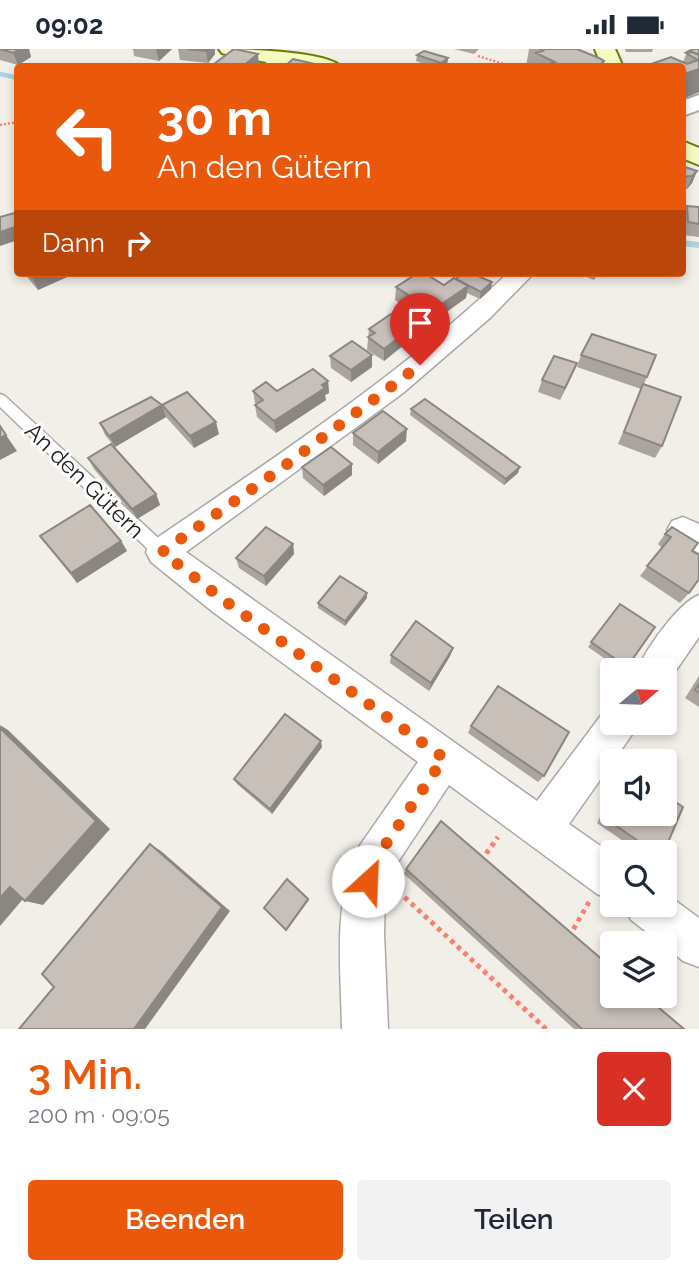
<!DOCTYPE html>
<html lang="de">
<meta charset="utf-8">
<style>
body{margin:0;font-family:Raleway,sans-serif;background:#f2f2f3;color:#1f2937;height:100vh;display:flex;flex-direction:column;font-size:26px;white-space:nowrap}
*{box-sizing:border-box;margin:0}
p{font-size:23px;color:#747a83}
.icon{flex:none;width:38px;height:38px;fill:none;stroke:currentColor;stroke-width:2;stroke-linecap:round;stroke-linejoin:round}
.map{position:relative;height:980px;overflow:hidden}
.side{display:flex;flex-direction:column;background:#fff;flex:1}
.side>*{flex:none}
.top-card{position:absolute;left:14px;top:14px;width:672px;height:214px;border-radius:7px;box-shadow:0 4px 10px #0003;background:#ea580c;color:#fff;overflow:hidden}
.needle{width:46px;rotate:71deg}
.fabs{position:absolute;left:600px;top:609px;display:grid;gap:14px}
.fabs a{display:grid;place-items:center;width:77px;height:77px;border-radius:7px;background:#fff;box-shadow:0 4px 10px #0003;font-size:35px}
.pin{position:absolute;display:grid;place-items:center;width:60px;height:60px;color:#fff;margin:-72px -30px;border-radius:50% 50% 50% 0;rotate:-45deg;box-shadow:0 0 7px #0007}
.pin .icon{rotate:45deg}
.me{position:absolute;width:77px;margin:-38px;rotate:25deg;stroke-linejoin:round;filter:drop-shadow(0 0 5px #0008)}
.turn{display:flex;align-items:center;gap:24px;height:147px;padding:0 28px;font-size:32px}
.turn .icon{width:91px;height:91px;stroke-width:2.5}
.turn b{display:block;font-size:49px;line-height:60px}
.then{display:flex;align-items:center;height:66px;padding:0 28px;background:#0003;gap:14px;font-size:26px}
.round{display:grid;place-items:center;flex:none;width:74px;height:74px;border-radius:7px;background:#f2f2f3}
.headline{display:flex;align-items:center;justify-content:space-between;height:119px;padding:0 28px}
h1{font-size:42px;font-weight:600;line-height:52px;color:#ea580c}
.button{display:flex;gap:14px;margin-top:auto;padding:14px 28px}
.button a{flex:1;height:80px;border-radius:7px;background:#ea580c;color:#fff;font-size:28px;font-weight:600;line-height:80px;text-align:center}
.button a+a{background:#f2f2f3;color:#1f2937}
.status{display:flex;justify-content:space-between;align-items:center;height:49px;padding:0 35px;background:#fff;direction:ltr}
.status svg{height:19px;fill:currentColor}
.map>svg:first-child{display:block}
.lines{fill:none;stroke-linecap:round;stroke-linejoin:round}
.stream-far1{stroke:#aad3df;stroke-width:4.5}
.stream{stroke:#aad3df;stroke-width:6}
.service-casing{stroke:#a9a9a9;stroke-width:3}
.minor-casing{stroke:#a9a9a9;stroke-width:3}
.tertiary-casing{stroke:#a9a9a9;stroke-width:4}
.secondary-casing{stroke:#707d05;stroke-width:4}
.path-far1{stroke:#fa8072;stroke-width:2.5;stroke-dasharray:2 2;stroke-linecap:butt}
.path{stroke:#fa8072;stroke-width:5;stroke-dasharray:4.5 4.5;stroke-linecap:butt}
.service{fill:#fff;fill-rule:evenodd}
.minor{fill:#fff;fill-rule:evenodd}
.tertiary{fill:#fff;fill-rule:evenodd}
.secondary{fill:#f7fabf;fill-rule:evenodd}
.wall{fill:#aba49e}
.shaded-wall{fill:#8b8681}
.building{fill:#c7bfb8;stroke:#8b8681;stroke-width:2}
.route{stroke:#ea580c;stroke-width:12;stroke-dasharray:0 21.6}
.labels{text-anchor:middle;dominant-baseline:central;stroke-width:6;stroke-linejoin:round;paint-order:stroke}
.street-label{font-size:23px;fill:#222;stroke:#fff}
</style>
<div class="status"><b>09:02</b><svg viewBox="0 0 49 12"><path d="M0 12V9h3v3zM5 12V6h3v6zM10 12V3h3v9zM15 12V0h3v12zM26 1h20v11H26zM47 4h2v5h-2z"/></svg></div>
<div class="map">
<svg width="699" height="980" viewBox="0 0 699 980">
<rect width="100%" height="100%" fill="#f2efe9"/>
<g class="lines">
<polyline class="stream-far1" points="0,25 18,29"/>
<polyline class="stream" points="682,194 699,196"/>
<defs>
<polygon id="service" points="0,345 5,347 168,498 170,503 168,508 162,510 156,508 0,358"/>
<g id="minor">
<polygon points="281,3 289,8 280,18 262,18 275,4"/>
<path d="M508,224H534L490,269L403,344L186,503L537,752L605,661L612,658V674H637L631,687L569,775L612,805V851L597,845L449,736L390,825L385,847L384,884L388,980H342C341,921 333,858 356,802L418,713L213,563L151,513L146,503L151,493C274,409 399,327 508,224Z"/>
<polygon points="683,468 699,475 699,504 672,490 667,481 672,472"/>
<path d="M699,546V588L668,633L665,634V621H637C646,600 678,554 699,546Z"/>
<polygon points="665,844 699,869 699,918 683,912 665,897 665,894 661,894 631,871 625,856 665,856"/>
</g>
<polygon id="tertiary" points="699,46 699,61 682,67 682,52"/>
<g id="secondary">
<path d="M219,0C241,0 328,2 341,18H293L229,6L222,4Z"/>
<polygon points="595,0 615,0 623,18 602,18"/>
<polygon points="682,92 699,99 699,116 682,109"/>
</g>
</defs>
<use href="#service" class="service-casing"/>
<use href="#minor" class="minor-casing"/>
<use href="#tertiary" class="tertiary-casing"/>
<use href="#secondary" class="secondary-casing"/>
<g class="path-far1">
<polyline points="478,7 513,18"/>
<polyline points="0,76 18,73"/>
</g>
<g class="path">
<polyline points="481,812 498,788"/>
<polyline points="398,842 546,980"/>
<polyline points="569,888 589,853"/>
</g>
<use href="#service" class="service"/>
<use href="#minor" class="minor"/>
<use href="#tertiary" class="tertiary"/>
<use href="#secondary" class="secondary"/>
</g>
<g class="wall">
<polygon points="0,0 29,0 31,8 18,16 0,11"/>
<polygon points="133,0 172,0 159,12 134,7"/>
<polygon points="178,0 215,0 215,5 208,14 180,11"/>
<polygon points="454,0 479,0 474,5"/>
<polygon points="529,0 577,0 611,18 526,18"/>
<polygon points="625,0 653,0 652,3 626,3"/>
<polygon points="699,0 699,43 682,50 682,18 653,18 654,14 683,13 687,3"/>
<polygon points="417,6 448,9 447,16 445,18 432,18 416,12"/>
<polygon points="682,117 697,122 692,134 687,140 682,140"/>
<polygon points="687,157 699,158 699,188 682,186 682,167"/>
<polygon points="25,224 76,224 38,241 28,229"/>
<polygon points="446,224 460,224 458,227"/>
<polygon points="576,224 599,224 594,231"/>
<polygon points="456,230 492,233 491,240 480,250 467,244 466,249 431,274 408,262 408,259 395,251 396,238 444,236"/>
<polygon points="369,280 410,291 384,312 367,301"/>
<polygon points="581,306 647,328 644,335 662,397 655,409 618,395 641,340 577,318"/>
<polygon points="330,307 372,318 351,333 331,319"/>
<polygon points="572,326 560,351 538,343 542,331"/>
<polygon points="328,332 329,344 325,346 326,351 276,384 257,368 255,356 256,355 255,354 253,342 277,342"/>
<polygon points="162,356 219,385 194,399 166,368 115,398 105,386 100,374"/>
<polygon points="411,360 518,424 504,436 410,366"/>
<polygon points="353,384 406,392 378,415 353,396"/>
<polygon points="88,409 156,445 160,456 137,470 94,420"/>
<polygon points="302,418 352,426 324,447 303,429"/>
<polygon points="665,485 692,502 689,544 680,554 640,527 662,499 658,495"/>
<polygon points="40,487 121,492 127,502 77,534"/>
<polygon points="293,495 294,505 266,537 239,519 236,509"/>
<polygon points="367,549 345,577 318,559 318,554"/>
<polygon points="620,555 627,618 625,621 621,621 588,598"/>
<polygon points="453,599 450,607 429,642 390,614 391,606"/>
<polygon points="699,627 699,658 685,649"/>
<polygon points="471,677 544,727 538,733 468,684"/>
<polygon points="322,698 272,765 237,735 234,730"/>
<polygon points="612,744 612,765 664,803 639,803 597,774"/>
<polygon points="406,820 684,980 574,980 404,825"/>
</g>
<g class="shaded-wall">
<polygon points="21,0 29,0 31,8 18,16 13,4"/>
<polygon points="156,0 172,0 159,12"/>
<polygon points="208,0 215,0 215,5 208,14 206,2"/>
<polygon points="258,5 259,18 242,18"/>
<polygon points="448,9 447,16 445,18 441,18 441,14"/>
<polygon points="699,20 699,43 682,50 682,26"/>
<polygon points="697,122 692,134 687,140 692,127"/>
<polygon points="18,177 18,191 0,197 0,183"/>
<polygon points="42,224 76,224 38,241 32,228"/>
<polygon points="492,233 491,240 480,250 481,243"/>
<polygon points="468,237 466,249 431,274 433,261"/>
<polygon points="411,279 410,291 384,312 384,300"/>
<polygon points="372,306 372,318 351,333 351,321"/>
<polygon points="577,314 572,326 560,351 565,339"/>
<polygon points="328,332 329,344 325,346 326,351 276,384 274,372"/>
<polygon points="162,356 166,368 115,398 109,387"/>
<polygon points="216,373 219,385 194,399 190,387"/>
<polygon points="407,380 406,392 378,415 378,403"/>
<polygon points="6,386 17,402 0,411 0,389"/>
<polygon points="352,415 352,426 324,447 323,436"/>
<polygon points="520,418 518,424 504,436 506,430"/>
<polygon points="156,445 160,456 137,470 132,460"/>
<polygon points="121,492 127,502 77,534 71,524"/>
<polygon points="293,495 294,505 266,537 264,527"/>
<polygon points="367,544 367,549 345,577 345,572"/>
<polygon points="453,599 450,607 429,642 431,634"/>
<polygon points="0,676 8,681 110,780 43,856 25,852"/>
<polygon points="321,692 322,698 272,765 270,760"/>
<polygon points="150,795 161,802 230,862 145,980 134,980"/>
<polygon points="10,838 29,843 0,877 0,849"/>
<polygon points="308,850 309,851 287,881 286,881"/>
</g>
<g class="building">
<polygon points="0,0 21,0 13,4"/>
<polygon points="187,0 208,0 206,2"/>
<polygon points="234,0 258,5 242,18 210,18"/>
<polygon points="540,0 577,0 599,9 604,12 602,14 611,18 560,18 552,14 555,13 536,4 543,2"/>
<polygon points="693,0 699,0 699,6 692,3 689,4 687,3"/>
<polygon points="424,2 448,9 441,14 417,6"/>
<polygon points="692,3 699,6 699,20 682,26 682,18 661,18 654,14 671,8 687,15 698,11 686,4"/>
<polygon points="293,10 315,15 312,18 285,17"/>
<polygon points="682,117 697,122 692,127 682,128"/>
<polygon points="687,157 699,158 699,175 688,173"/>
<polygon points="18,163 18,177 0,183 0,168"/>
<polygon points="29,224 42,224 32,228"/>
<polygon points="418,224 424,224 444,236 454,229 468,237 433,261 409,249 411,248 396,238"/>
<polygon points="462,224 471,224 492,233 481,243 456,230"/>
<polygon points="391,265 411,279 384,300 368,288 375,284 369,280"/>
<polygon points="592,285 656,306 647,328 581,306"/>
<polygon points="352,292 372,306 351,321 330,307"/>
<polygon points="554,307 577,314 565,339 542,331"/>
<polygon points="313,320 328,332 322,336 325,339 274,372 255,356 263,351 253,342 266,333 277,342"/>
<polygon points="643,335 681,348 662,397 624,383"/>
<polygon points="187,343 216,373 190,387 162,356 109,387 100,374 151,348 162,356"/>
<polygon points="425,350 520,418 506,430 411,360"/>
<polygon points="383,362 407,380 378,403 353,384"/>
<polygon points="0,377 6,386 0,389"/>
<polygon points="111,395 156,445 132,460 88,409"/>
<polygon points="331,398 352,415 323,436 302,418"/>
<polygon points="90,456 121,492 71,524 40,487"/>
<polygon points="266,478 293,495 264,527 236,509"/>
<polygon points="672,478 698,494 692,502 699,506 699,530 689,544 647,517 671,488 665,485"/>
<polygon points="340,527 367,544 345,572 318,554"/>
<polygon points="620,555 655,578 627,618 591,593"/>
<polygon points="416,572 453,599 431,634 391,606"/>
<polygon points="699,635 699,644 695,641"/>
<polygon points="498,637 569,683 544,727 471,677"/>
<polygon points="285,665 321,692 270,760 234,730"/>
<polygon points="0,679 96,772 25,852 10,838 0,849"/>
<polygon points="665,746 683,758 664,803 654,803 605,769 612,754 612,765 665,765"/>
<polygon points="441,772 612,919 612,947 645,947 684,980 582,980 406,820"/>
<polygon points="150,795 222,858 134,980 19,980 54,938 42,925"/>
<polygon points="287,830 308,850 286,881 264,859"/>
</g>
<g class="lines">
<polyline class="route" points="368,832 371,817 444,709 225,552 162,503 279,421 420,316"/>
</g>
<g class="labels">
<g class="street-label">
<text transform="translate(85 431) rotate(44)">An den Gütern</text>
</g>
</g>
</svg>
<div class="fabs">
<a><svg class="needle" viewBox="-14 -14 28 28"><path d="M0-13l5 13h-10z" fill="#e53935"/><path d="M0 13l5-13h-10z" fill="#747a83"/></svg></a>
<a><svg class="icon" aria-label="sound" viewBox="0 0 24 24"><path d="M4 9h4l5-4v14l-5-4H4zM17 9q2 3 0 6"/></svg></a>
<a><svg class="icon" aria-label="search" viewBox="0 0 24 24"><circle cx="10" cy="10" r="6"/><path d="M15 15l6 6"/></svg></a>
<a><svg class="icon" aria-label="layers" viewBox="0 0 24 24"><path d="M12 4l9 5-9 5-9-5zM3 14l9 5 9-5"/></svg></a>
</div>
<div class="pin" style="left:420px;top:316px;background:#d93025"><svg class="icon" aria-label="arrive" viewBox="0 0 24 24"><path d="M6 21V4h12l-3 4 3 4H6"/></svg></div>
<svg class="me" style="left:368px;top:832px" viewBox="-20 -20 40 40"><circle r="19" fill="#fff"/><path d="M0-13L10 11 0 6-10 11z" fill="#ea580c"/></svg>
<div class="top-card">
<div class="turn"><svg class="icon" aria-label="left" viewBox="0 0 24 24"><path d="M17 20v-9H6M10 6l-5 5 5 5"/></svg><div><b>30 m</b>An den Gütern</div></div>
<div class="then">Dann<svg class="icon" aria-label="right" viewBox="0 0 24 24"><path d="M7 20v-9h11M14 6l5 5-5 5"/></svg></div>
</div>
</div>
<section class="side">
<div class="headline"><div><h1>3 Min.</h1><p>200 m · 09:05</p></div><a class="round" style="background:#d93025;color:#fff"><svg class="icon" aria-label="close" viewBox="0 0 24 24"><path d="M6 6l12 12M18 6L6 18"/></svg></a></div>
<div class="button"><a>Beenden</a><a>Teilen</a></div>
</section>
